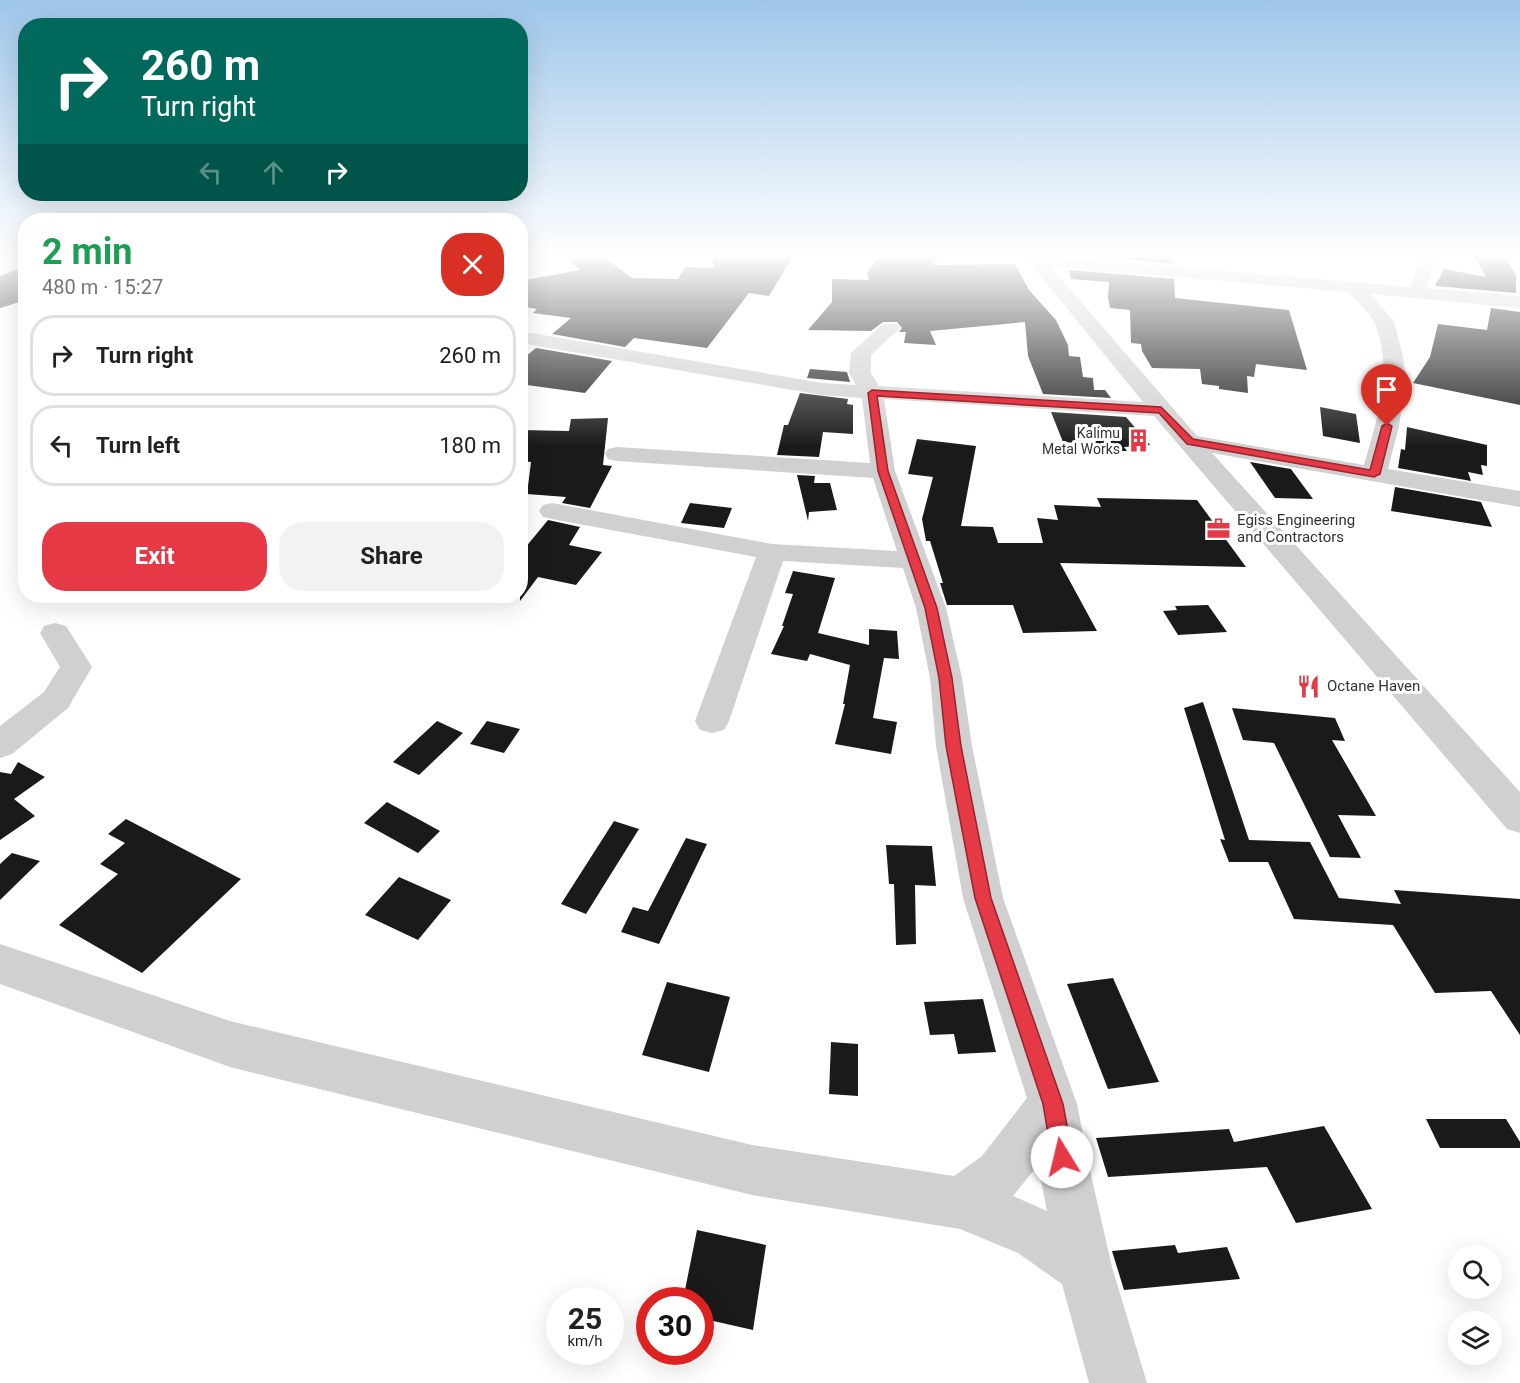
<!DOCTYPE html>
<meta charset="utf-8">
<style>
body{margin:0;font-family:Roboto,sans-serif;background:#f2f2f2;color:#202124;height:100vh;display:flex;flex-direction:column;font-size:22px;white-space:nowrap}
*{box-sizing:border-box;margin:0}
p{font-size:20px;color:#757577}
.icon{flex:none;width:33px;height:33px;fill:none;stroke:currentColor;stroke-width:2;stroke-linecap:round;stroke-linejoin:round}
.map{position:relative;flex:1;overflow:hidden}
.side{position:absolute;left:18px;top:213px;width:510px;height:390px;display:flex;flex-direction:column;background:#fff;border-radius:24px;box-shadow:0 6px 24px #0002}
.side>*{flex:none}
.hud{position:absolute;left:18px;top:18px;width:510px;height:183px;border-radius:24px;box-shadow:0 6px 24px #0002;background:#00695c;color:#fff;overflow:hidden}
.controls{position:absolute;left:1448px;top:1245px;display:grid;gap:12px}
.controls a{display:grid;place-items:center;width:54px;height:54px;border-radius:50%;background:#fff;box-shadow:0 6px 24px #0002;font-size:30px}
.speed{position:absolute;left:546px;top:1287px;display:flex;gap:12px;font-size:30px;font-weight:700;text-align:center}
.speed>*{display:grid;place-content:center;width:78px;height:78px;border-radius:50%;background:#fff;box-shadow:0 6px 24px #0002;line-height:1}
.speed small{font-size:15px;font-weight:400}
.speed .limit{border:9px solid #d22;background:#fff;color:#111}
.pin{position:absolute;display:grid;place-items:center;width:51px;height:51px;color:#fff;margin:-62px -26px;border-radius:50% 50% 50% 0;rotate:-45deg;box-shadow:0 0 6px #0007}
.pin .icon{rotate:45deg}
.me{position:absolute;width:66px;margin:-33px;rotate:351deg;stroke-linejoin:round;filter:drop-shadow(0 0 4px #0008)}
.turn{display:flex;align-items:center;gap:21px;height:126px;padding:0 24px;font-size:27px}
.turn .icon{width:78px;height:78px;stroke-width:2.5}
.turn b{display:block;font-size:42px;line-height:51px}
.lanes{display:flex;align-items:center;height:57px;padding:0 24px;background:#0003;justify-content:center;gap:30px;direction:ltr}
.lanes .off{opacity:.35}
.round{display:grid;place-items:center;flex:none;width:63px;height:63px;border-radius:24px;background:#f2f2f2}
.summary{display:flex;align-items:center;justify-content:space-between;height:102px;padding:0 24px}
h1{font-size:36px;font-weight:700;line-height:45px;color:#1e9e55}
.button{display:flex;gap:12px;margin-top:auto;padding:12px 24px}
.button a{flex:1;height:69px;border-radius:24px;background:#e63946;color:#fff;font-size:24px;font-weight:700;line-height:69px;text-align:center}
.button a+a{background:#f2f2f2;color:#202124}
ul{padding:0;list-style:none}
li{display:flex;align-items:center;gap:18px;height:81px;margin:0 12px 9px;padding:0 12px;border:3px solid #e0e0e0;border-radius:24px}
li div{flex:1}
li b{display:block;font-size:22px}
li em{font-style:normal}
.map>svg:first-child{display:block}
.building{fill:#1a1a1a}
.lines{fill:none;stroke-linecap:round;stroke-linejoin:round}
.minor{fill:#d0d0d0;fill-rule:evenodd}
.route{fill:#e63946;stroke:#96252e;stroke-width:1.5}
.labels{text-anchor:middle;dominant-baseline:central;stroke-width:6;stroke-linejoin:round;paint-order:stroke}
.far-poi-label{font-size:14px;fill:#333;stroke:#fff;text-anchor:end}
.poi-label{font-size:15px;fill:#333;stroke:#fff;text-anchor:start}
</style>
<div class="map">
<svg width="1520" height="1383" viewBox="0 0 1520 1383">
<rect width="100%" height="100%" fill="#fff"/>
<g class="building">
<polygon points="710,253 795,253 769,296 749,293 707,348 634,338 625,347 552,334 571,318 533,313 537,309 520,306 520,281 580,270 570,261 603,256 632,278 678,279 685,267 715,268"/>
<polygon points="881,253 941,253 933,265 1015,264 1029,290 1056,320 1068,345 1069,356 1080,357 1083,377 1093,378 1094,390 1105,390 1111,398 1043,394 1028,356 1025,322 930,331 936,345 904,343 906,332 899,332 902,328 897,322 883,322 871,331 808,330 832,302 832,279 869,280 867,273"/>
<polygon points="1066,253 1139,253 1172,256 1173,264"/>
<polygon points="1473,253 1502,253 1516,275 1516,293 1435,286 1444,269 1486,277"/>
<polygon points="26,266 26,300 0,308 0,276"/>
<polygon points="1069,270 1174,279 1175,298 1289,310 1307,370 1256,364 1254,377 1247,376 1248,393 1219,389 1219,386 1202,384 1200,369 1152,368 1142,351 1141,344 1131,343 1130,310 1110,308 1108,298 1109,282 1071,279"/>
<polygon points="1491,308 1520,312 1520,405 1413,383 1430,357 1438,324 1487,330"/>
<polygon points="536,348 612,361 585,393 520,384 520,361"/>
<polygon points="810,369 847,372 850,382 807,378"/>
<polygon points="800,393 848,399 847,404 853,405 853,434 823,432 819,457 777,455 784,425 788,425"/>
<polygon points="1320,407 1356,414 1360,443 1323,436"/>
<polygon points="1051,412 1126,417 1150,445 1124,447 1127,451 1083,451 1078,443 1063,442"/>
<polygon points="608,418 603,465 612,466 590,508 562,503 566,497 527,494 531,462 520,461 520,430 569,431 571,419"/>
<polygon points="1407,427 1487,445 1487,466 1481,465 1483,475 1468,472 1471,481 1398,468 1401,449 1405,450"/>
<polygon points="917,439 976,446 961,526 993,527 998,543 1043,543 1037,518 1058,520 1054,505 1101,507 1097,498 1197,500 1246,567 1060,563 1097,631 1023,633 1013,605 947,605 940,583 943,583 930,541 926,541 922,519 933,477 908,474"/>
<polygon points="1250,462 1291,469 1313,499 1275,498"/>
<polygon points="797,475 815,476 814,483 830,483 837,510 809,512 808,521"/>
<polygon points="1395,487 1481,502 1492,527 1391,511"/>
<polygon points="690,503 732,508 724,528 681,523"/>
<polygon points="548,520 580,527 569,545 602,552 576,585 538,577 520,601 520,554"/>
<polygon points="793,571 835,578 818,633 869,645 869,629 897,631 899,659 884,658 873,718 897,722 891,754 835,744 845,704 843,704 850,665 810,654 807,661 771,654 784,626 782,626 793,594 785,593"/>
<polygon points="1208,605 1227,632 1178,635 1163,611 1177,610 1175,606"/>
<polygon points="1203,702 1249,840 1310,842 1339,898 1401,904 1394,890 1520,899 1520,1035 1491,991 1435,993 1393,925 1294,919 1268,862 1229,862 1220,839 1225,840 1184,708"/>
<polygon points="1232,708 1335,718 1345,741 1332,740 1376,816 1338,815 1361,858 1330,857 1274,743 1243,740"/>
<polygon points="437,721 463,733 419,775 393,762"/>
<polygon points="487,721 520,729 504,753 470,744"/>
<polygon points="18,762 45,777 14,799 35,816 0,840 0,772 11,774"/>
<polygon points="387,802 440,831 418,853 364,823"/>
<polygon points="126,819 241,879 142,973 59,925 118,874 100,864 125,843 108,834"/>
<polygon points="614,821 639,829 586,914 561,904"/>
<polygon points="686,838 707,844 659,944 621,932 633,907 648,911"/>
<polygon points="886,845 932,846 936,886 915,885 916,944 896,945 894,884 889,884"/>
<polygon points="12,853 40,861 0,900 0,864"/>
<polygon points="399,877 451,900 418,940 365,915"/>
<polygon points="1113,978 1159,1082 1108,1089 1067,984"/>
<polygon points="667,982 730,997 709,1072 642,1055"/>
<polygon points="983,999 996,1052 958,1054 954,1034 930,1035 924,1002"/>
<polygon points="831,1042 858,1044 858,1096 829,1094"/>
<polygon points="1426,1119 1506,1119 1520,1142 1520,1148 1440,1148"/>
<polygon points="1324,1126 1372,1209 1296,1223 1267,1167 1108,1177 1096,1138 1229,1129 1234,1142"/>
<polygon points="697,1230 766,1245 753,1330 700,1318 700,1300 683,1300"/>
<polygon points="1175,1245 1178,1253 1227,1247 1240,1279 1124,1290 1112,1251"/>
</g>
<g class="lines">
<g class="minor">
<polygon points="0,253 14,253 12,257 0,260"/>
<path d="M1022,253L1410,287L1421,253H1437L1427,288L1520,296V308L1370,294L1394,321L1403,357L1406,382L1399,426L1388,469L1520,491V507L1212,453L1520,792V833L1507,829L1154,416L884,399L895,471L946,608L962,678L972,746L1003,898L1077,1104L1091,1175L1112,1267L1147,1383H1089L1062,1284L1018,1253L960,1229L752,1195L230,1067L0,984V944L230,1021L752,1145L954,1176L982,1156L1027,1098L963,898L936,746L930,678L916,608L903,568L783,561L729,721L724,730L712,733L700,730L695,721L756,557L552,519L543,517L539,511L543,505L552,503L772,544L897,551L873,478L617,461L608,459L605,454L608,449L617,447L870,463L862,398L822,395L520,343V331L822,383L856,385L849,373L851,353L883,324H897L900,328L871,355V373L879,386L1143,402ZM1050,266L1348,292C1356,301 1371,313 1375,324C1394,371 1377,419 1364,465L1197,436ZM1038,1165L1047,1211L1013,1196Z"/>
<polygon points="55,623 66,626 92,667 68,708 12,754 0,758 0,726 44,692 60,667 40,633 44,626"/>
</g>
</g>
<linearGradient id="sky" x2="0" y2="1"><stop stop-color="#9ec6ea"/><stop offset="0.57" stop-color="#fff"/><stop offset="1" stop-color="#fff" stop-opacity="0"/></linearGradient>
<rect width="1520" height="447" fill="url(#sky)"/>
<polygon class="route" points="872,390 1161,407 1193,439 1370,470 1382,426 1387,423 1392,426 1380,474 1374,477 1187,444 1159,413 877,396 888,471 937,608 952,678 961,746 991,898 1063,1104 1073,1157 1070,1165 1062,1168 1055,1165 1052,1157 1043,1104 975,898 946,746 939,678 925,608 878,471 868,393"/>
<defs>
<symbol id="building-bare" viewBox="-9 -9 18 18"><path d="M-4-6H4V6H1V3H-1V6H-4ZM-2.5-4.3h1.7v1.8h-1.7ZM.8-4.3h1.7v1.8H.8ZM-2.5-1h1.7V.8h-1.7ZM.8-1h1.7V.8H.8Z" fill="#e63946" stroke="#fff" stroke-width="2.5" paint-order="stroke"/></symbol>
<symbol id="office-bare" viewBox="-9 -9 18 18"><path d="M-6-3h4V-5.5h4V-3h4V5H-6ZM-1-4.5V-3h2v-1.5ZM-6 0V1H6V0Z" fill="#e63946" stroke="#fff" stroke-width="2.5" paint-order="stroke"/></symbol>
<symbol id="restaurant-bare" viewBox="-9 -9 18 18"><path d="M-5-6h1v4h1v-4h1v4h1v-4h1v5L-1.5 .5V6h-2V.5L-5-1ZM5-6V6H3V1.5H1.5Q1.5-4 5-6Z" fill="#e63946" stroke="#fff" stroke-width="2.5" paint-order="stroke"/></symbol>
</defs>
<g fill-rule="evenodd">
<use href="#building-bare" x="1122" y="424" width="33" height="33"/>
<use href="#office-bare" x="1202" y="512" width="33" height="33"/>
<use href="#restaurant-bare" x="1292" y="670" width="33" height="33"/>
</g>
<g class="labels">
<g class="far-poi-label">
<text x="1120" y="433">Kalimu<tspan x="1120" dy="16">Metal Works</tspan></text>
</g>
<g class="poi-label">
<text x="1237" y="520">Egiss Engineering<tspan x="1237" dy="17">and Contractors</tspan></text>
<text x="1327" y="686">Octane Haven</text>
</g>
</g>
</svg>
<div class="controls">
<a><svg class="icon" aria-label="search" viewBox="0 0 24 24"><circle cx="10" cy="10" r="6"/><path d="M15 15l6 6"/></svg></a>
<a><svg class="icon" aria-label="layers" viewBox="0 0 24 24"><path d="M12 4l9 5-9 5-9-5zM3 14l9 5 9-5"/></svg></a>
</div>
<div class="speed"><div>25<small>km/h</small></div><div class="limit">30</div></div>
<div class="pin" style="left:1387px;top:426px;background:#d93025"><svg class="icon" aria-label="arrive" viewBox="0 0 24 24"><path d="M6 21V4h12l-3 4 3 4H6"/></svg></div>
<svg class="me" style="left:1062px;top:1157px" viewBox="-20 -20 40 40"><circle r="19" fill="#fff"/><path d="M0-13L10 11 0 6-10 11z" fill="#e63946"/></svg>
<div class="hud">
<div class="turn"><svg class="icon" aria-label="right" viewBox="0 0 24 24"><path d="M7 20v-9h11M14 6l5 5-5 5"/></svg><div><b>260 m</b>Turn right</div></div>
<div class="lanes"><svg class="icon off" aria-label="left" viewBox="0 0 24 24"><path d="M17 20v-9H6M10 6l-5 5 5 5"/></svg><svg class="icon off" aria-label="ahead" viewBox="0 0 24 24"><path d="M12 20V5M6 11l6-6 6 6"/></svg><svg class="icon" aria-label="right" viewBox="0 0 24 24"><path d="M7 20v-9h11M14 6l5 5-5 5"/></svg></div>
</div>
<section class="side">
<div class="summary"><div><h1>2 min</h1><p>480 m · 15:27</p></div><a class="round" style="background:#d93025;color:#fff"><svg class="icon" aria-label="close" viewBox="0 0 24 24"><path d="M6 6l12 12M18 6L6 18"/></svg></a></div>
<ul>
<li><svg class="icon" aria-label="right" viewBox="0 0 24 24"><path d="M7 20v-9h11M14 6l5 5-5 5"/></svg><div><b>Turn right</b></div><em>260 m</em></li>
<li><svg class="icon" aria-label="left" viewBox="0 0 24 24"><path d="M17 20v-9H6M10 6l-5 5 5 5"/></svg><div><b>Turn left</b></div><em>180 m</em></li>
</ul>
<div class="button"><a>Exit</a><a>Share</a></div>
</section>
</div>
